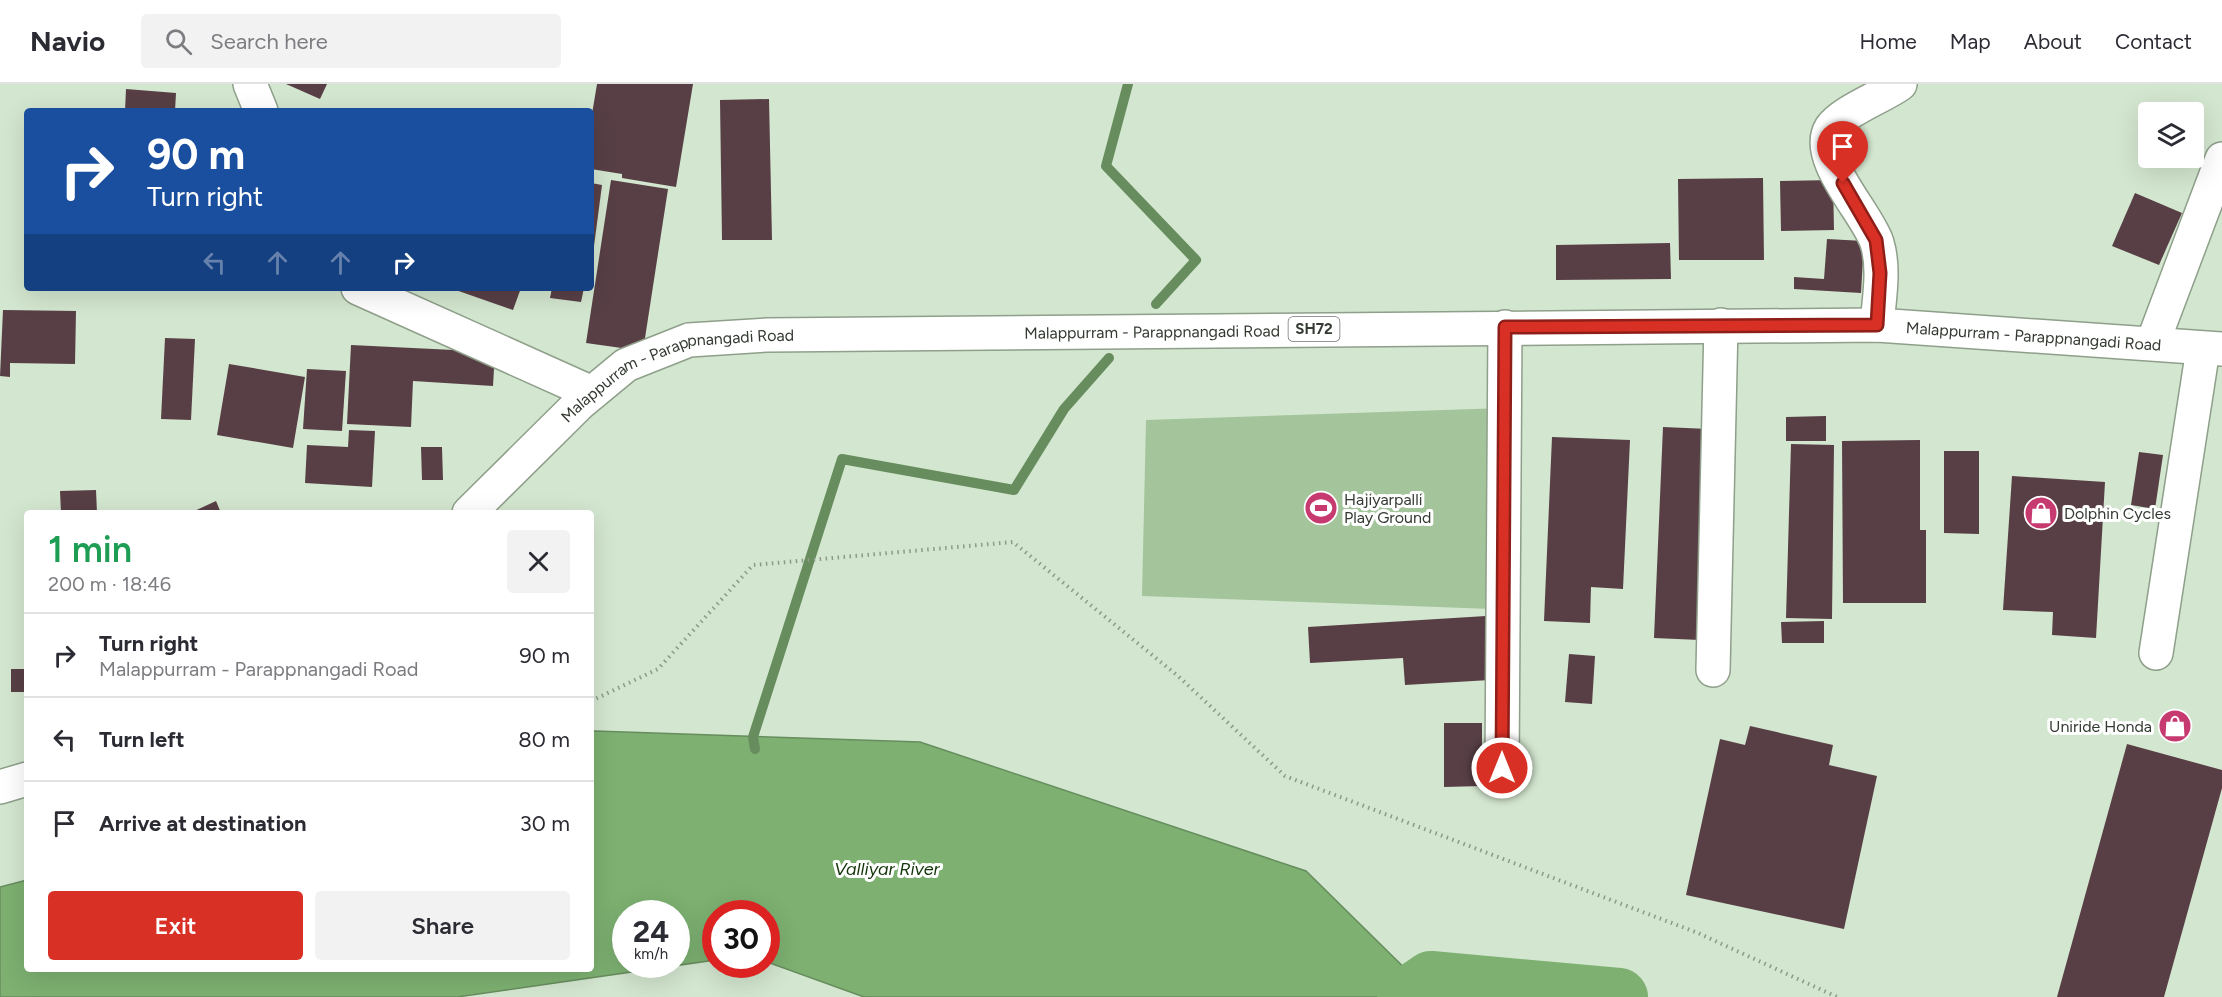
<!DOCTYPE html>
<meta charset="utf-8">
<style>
body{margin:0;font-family:Figtree,sans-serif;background:#f2f2f3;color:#2b2b33;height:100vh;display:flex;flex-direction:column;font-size:22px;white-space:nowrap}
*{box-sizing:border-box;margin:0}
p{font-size:20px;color:#7c7c81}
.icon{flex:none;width:33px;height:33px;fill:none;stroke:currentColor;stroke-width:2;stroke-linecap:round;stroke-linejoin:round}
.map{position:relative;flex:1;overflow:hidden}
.details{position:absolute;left:24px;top:426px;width:570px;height:462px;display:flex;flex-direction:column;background:#fff;border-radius:6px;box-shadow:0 6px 24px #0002}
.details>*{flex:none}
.top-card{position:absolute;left:24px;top:24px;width:570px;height:183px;border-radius:6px;box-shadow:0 6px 24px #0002;background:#1a4fa0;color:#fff;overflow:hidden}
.tools{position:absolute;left:2138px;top:18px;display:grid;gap:12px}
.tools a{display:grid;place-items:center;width:66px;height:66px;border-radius:6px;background:#fff;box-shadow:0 6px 24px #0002;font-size:30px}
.speed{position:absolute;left:612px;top:816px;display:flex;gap:12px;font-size:30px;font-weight:700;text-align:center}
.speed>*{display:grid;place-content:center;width:78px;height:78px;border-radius:50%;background:#fff;box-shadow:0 6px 24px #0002;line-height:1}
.speed small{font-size:15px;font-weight:400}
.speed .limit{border:9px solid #d22;background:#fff;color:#111}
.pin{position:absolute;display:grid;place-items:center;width:51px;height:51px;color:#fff;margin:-62px -26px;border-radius:50% 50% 50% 0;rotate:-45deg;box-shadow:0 0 6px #0007}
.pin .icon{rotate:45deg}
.me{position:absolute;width:66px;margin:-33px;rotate:0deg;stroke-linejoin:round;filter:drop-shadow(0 0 4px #0008)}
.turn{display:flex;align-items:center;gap:21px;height:126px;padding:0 24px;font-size:27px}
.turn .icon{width:78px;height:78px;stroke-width:2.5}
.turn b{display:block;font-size:42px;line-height:51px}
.lanes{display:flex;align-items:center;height:57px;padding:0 24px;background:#0003;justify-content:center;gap:30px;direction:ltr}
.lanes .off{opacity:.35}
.round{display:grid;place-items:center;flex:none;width:63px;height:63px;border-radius:6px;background:#f2f2f3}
.headline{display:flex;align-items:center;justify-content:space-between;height:102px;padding:0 24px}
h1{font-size:36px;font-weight:600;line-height:45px;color:#1e9e55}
.action{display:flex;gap:12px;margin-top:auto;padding:12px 24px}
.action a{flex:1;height:69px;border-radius:6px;background:#d93025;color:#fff;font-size:24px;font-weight:600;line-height:69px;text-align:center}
.action a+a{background:#f2f2f3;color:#2b2b33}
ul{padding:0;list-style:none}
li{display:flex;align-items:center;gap:18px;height:84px;padding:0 24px;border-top:2px solid #e1e1e2}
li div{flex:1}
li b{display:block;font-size:22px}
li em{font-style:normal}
header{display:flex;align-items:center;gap:36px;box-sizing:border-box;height:84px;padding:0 30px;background:#fff;border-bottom:2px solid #e1e1e2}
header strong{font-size:28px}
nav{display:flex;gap:33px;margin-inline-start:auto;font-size:21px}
.search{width:420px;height:54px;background:#f2f2f3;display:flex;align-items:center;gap:15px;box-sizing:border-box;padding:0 21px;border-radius:6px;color:#7c7c81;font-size:22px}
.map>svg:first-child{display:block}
.green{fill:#a4c59c}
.water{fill:#7db071;stroke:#678d5e;stroke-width:1.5;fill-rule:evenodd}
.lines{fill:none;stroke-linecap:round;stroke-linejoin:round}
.stream{stroke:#678d5e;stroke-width:10}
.river{stroke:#7db071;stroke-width:58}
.building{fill:#583f46}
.minor-casing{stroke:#8e9f8a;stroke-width:36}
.secondary-casing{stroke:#8e9f8a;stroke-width:36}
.primary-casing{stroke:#8e9f8a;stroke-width:36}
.path{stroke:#8c9a89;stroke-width:4;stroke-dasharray:1.5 4.5;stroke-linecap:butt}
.minor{stroke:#fff;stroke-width:33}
.secondary{stroke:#fff;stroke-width:33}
.primary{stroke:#fff;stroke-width:33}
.route-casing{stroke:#8d1f18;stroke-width:15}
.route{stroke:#d93025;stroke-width:10}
.labels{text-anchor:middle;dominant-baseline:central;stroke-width:6;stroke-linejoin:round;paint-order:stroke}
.shield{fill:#fff;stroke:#70756f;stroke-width:1.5}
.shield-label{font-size:15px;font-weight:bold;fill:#333a31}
.street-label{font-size:16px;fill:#333a31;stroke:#fff}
.poi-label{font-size:16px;fill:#333a31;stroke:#fff;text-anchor:start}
.water-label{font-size:18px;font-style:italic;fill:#14360a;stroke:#fff}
</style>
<header>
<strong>Navio</strong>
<div class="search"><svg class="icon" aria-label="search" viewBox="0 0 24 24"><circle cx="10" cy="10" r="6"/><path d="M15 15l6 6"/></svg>Search here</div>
<nav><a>Home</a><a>Map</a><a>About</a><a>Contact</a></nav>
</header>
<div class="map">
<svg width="2222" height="913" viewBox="0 0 2222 913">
<rect width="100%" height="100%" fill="#d3e6cf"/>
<polygon class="green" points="1504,324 1491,525 1142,512 1146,336"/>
<path class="water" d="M595,647L920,658L1306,787L1434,913H864L767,878L766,830H716L715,876L457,913H0V803L27,796V885H591V648ZM626,830H676V880H626Z"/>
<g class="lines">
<g class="stream">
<polyline points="1128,0 1106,82 1196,176 1156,220"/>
<polyline points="755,665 753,653 842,375 1014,406 1064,325 1109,274"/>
</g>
<polyline class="river" points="1406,913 1431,896 1619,913"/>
</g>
<g class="building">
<polygon points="286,0 327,0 320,15"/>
<polygon points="597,0 693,0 676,103 622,94 622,90 591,85 591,36"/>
<polygon points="126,5 176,9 175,27 125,27"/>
<polygon points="769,15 772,156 722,156 720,16"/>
<polygon points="1763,94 1764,176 1679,176 1678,95"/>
<polygon points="611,96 668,105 643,267 586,259"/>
<polygon points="1833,96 1834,146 1781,147 1780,97"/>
<polygon points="591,99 602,101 594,162 591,162"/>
<polygon points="2135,109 2182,129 2159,181 2112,162"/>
<polygon points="1827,155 1864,157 1861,209 1794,205 1794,193 1824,195"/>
<polygon points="1670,159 1671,195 1556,196 1556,161"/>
<polygon points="450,204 521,204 513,226"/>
<polygon points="552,204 584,204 581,218 550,214"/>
<polygon points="3,226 76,227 75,280 10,279 10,293 0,292"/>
<polygon points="165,254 195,255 191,336 161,335"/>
<polygon points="351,261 495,268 493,302 413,297 411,343 347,340"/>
<polygon points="229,280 305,293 293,364 217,351"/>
<polygon points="307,285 346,287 342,347 303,345"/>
<polygon points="1826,332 1826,357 1786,357 1786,333"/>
<polygon points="1663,343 1709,345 1700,556 1654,554"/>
<polygon points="349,346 375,347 372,403 305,399 307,361 348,363"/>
<polygon points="1552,353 1630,356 1623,505 1591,503 1590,539 1544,537"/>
<polygon points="1920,356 1920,446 1926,446 1926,519 1843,519 1842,357"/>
<polygon points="1791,360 1834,361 1832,535 1786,534"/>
<polygon points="421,363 442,363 443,396 422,396"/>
<polygon points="1944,367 1979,367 1979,450 1944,449"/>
<polygon points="2139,368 2163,371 2155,425 2131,421"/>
<polygon points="2012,392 2105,398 2096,554 2052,551 2053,528 2003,526"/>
<polygon points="96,406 97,429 61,429 60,407"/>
<polygon points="216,417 221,429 190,429"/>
<polygon points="1486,532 1490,596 1405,601 1403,574 1310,579 1308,543"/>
<polygon points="1824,537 1824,559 1782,559 1781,538"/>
<polygon points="1569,570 1595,572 1592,620 1565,618"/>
<rect x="11" y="585" width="16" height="23"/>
<polygon points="1444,639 1482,639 1482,702 1444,703"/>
<polygon points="1750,642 1833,661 1829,681 1877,692 1844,845 1686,811 1720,655 1745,661"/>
<polygon points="2127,660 2222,686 2222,704 2164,913 2057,913"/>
</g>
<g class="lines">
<defs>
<g id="minor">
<path d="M1877,241C1879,215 1885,185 1877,159C1868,130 1812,74 1831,44C1843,27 1882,13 1900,0"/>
<polyline points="2153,258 2222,75"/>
<polyline points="2156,569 2203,265"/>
<polyline points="1713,586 1721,241"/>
<polyline points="1502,684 1505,243"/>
</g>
<g id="secondary">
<polyline points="250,0 261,27"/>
<polyline points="358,204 592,309"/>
</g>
<g id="primary">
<path id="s1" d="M469,429L580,319L626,281L689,256L767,251L1877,241L2222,265"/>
<polyline points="0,703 27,695"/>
</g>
</defs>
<use href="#minor" class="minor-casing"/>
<use href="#secondary" class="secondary-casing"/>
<use href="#primary" class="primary-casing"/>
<polyline class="path" points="591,617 658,585 753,481 1013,458 1178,592 1285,692 1698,849 1837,913"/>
<use href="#minor" class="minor"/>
<use href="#secondary" class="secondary"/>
<use href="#primary" class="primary"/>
</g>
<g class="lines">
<defs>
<polyline id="route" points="1502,684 1505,243 1877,241 1880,189 1876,156 1843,99"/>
</defs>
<use href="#route" class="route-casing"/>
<use href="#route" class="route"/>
</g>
<defs>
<symbol id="stadium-disc" viewBox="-11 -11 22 22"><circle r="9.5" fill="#c63a70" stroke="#fff"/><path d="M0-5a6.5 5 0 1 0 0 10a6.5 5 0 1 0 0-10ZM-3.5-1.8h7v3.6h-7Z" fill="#fff"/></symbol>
<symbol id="shop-disc" viewBox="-11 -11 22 22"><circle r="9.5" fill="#c63a70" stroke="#fff"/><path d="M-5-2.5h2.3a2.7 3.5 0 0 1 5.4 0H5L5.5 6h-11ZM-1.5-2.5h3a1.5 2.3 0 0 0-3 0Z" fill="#fff"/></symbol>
</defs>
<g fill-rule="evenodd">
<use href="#stadium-disc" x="1302" y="405" width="38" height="38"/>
<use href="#shop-disc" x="2022" y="410" width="38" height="38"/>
<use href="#shop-disc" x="2156" y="623" width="38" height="38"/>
</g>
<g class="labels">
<rect class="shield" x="1288.5" y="233" width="51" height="24" rx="4.5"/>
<g class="shield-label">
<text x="1314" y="245">SH72</text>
</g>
<g class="street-label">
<text stroke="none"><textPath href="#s1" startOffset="747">Malappurram - Parappnangadi Road</textPath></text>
<text stroke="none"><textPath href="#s1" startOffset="1629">Malappurram - Parappnangadi Road</textPath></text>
<text stroke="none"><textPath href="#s1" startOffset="261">Malappurram - Parappnangadi Road</textPath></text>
</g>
<g class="poi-label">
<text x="1344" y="415">Hajiyarpalli<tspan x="1344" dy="18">Play Ground</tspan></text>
<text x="2064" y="429">Dolphin Cycles</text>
<text x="2152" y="642" text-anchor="end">Uniride Honda</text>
</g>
<g class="water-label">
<text x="887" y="785">Valliyar River</text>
</g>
</g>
</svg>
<div class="tools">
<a><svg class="icon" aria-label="layers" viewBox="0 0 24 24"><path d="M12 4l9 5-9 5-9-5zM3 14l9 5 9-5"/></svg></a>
</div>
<div class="speed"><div>24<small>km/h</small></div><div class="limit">30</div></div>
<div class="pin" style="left:1843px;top:99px;background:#d93025"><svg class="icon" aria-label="arrive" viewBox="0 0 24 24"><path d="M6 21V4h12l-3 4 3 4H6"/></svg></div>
<svg class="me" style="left:1502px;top:684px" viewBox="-20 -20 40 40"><circle r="17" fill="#d93025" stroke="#fff" stroke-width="3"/><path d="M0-11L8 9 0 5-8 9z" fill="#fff"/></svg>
<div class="top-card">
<div class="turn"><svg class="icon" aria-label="right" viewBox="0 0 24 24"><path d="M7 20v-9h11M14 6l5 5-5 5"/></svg><div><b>90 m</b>Turn right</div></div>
<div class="lanes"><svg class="icon off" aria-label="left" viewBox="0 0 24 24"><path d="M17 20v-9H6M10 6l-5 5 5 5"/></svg><svg class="icon off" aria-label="ahead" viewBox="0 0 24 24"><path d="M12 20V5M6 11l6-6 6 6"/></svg><svg class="icon off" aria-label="ahead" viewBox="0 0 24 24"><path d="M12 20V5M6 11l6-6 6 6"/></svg><svg class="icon" aria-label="right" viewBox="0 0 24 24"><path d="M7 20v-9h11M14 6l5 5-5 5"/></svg></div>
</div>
<section class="details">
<div class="headline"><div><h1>1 min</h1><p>200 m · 18:46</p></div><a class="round"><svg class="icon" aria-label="close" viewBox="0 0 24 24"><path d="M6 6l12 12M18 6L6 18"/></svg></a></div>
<ul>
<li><svg class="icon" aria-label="right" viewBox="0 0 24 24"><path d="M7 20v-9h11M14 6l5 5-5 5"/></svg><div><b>Turn right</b><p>Malappurram - Parappnangadi Road</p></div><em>90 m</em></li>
<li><svg class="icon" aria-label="left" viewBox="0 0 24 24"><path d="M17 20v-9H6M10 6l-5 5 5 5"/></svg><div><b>Turn left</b></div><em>80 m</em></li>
<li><svg class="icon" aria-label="arrive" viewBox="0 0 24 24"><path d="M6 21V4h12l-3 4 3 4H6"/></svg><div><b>Arrive at destination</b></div><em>30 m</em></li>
</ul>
<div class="action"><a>Exit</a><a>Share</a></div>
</section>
</div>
